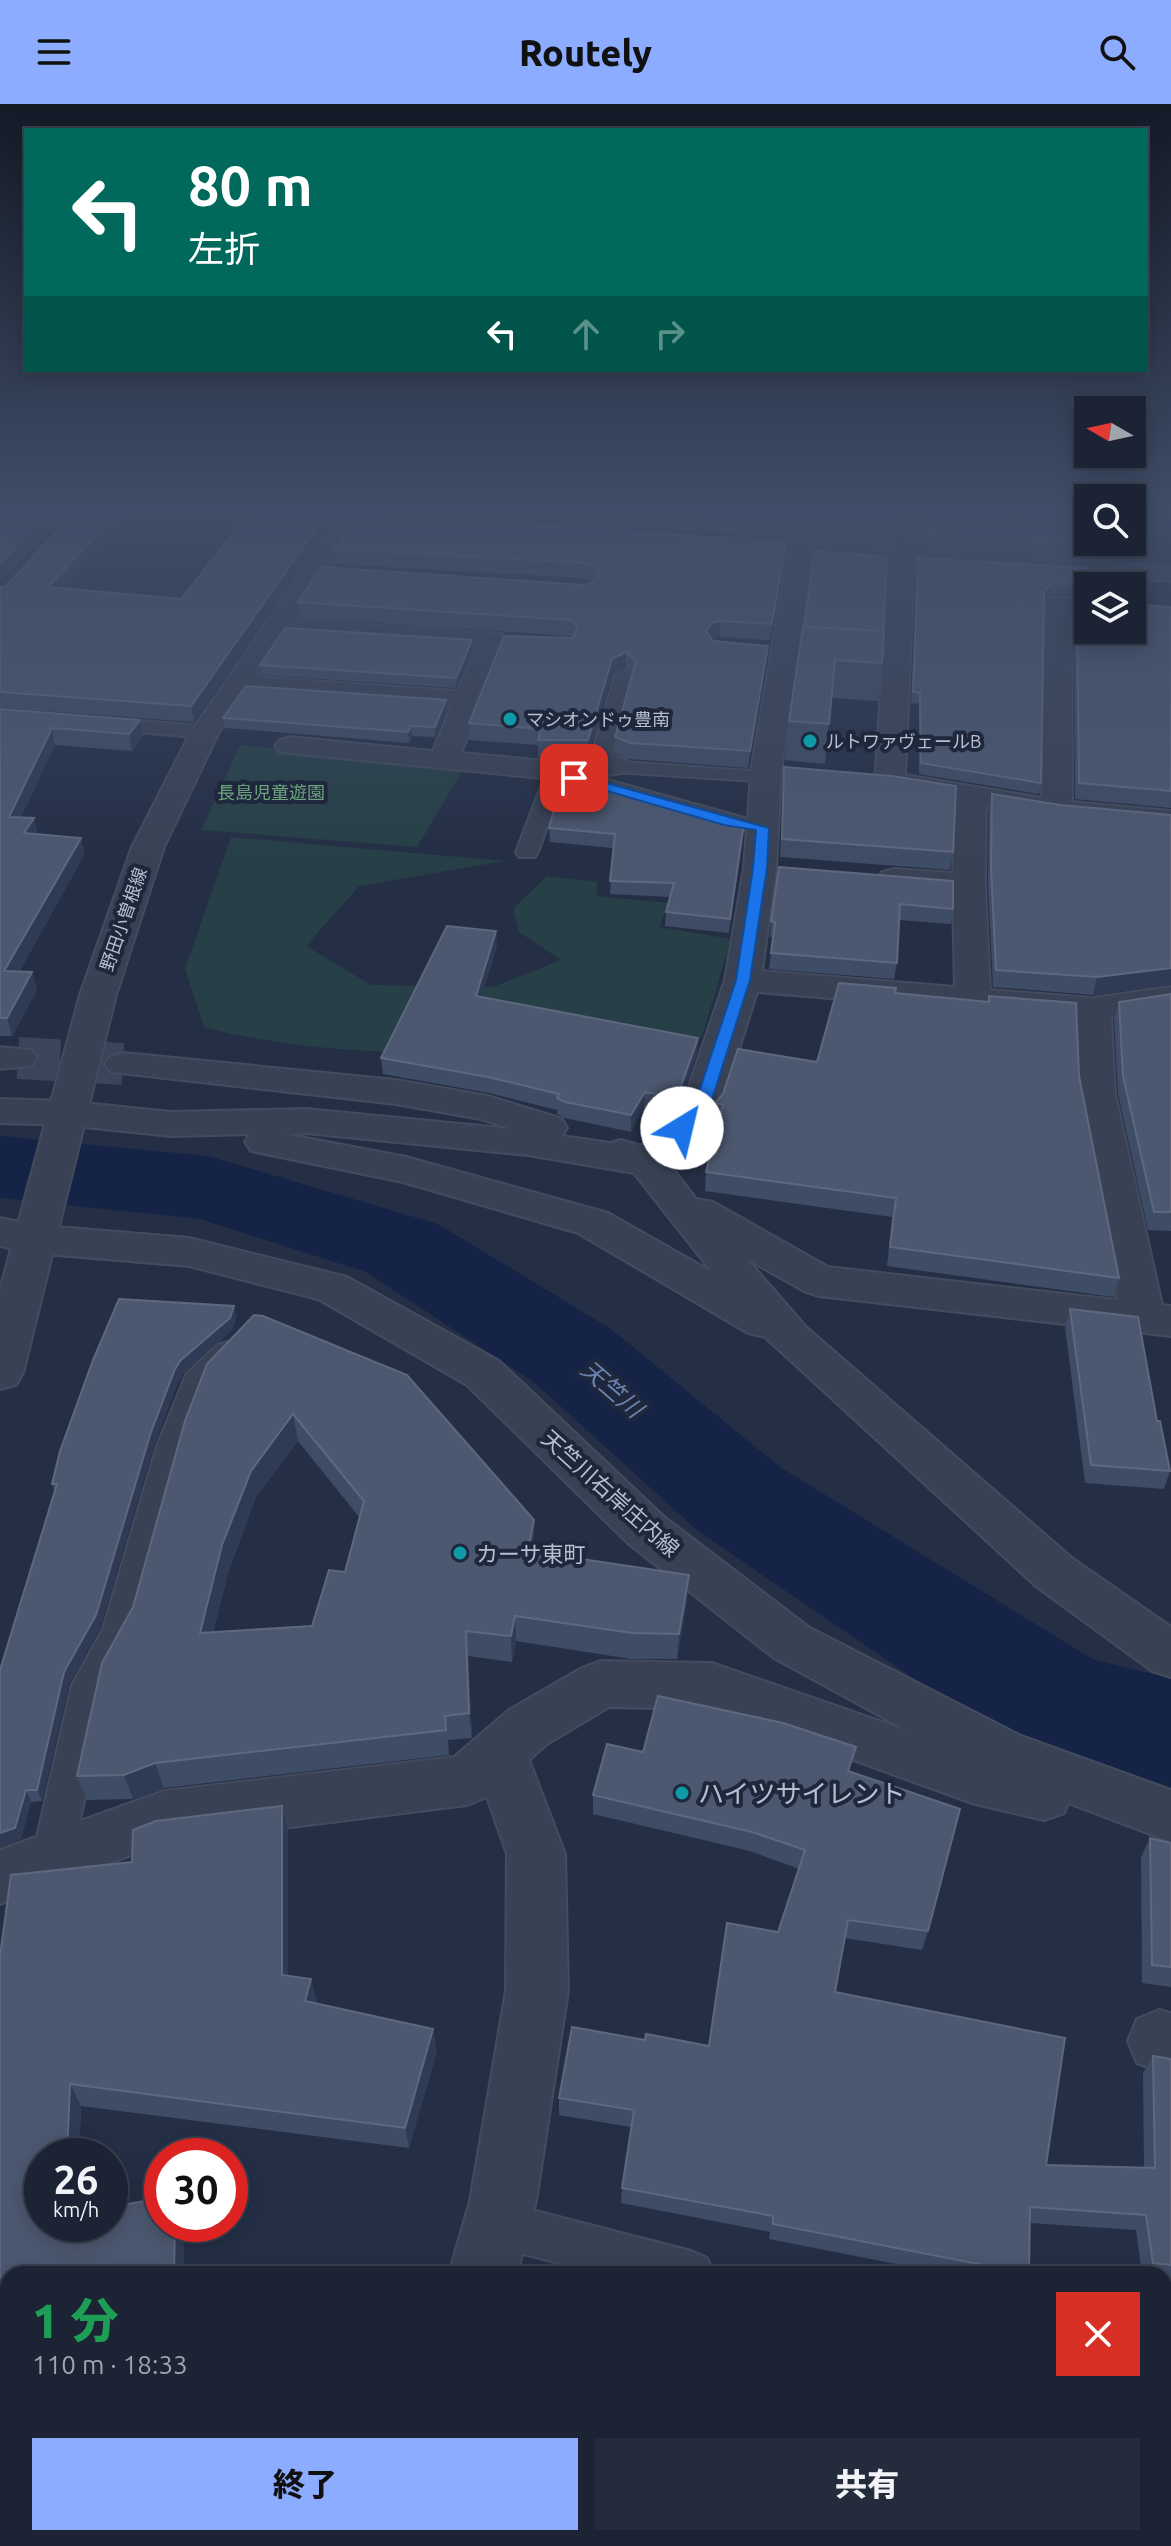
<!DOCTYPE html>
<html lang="ja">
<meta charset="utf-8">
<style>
body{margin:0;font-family:Ubuntu,"Noto Sans JP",sans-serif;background:#242b3c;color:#f1f3f6;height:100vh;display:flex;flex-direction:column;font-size:30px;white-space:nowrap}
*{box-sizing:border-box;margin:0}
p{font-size:26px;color:#a0a4ac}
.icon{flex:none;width:44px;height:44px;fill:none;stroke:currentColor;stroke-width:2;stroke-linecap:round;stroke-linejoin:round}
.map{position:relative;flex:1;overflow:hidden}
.details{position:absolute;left:0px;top:2162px;width:1172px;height:280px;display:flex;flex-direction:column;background:#1b2334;border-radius:24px 24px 0 0;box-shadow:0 4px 20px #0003,0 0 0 2px #39404f}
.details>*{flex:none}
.top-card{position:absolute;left:24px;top:24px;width:1124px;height:244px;border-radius:0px;box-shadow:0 4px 20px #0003,0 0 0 2px #39404f;background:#00695c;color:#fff;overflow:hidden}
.needle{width:52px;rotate:279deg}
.fabs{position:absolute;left:1074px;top:292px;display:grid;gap:16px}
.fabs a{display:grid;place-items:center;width:72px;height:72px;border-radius:0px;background:#1b2334;box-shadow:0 4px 20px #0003,0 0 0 2px #39404f;font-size:40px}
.speed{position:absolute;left:24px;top:2034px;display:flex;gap:16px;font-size:40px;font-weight:700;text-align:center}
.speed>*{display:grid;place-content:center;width:104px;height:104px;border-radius:50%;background:#1b2334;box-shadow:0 4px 20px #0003,0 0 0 2px #39404f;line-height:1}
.speed small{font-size:20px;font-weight:400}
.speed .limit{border:12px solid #d22;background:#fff;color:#111}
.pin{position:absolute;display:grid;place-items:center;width:68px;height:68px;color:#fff;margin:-34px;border-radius:16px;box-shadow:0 4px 12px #0006}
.me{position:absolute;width:88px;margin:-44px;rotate:36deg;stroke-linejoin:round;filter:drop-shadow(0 0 6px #0008)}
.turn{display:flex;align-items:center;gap:28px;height:168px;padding:0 32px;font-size:36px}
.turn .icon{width:104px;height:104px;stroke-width:2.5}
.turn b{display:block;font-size:56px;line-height:68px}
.lanes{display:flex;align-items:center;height:76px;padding:0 32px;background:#0003;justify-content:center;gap:40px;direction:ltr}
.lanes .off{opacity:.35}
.round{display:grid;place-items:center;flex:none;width:84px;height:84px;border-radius:0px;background:#242b3c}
.headline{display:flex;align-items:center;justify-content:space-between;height:136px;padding:0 32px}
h1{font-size:48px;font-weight:800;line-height:60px;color:#1e9e55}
.button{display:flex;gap:16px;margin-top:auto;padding:16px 32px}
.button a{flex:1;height:92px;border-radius:0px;background:#8cacff;color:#111;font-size:32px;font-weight:800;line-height:92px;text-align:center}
.button a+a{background:#242b3c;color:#f1f3f6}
header{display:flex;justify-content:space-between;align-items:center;height:104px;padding:0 32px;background:#8cacff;color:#111;font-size:36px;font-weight:800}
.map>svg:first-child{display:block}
.green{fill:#274047}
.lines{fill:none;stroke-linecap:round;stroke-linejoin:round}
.river{fill:#152446;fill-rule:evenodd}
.minor-tunnel{stroke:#3a445b;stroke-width:42;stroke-dasharray:42 21;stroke-linecap:butt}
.service-casing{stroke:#434b5f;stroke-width:4}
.minor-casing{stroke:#434b5f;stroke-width:4}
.tertiary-casing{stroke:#434b5f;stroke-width:4}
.service{fill:#394255;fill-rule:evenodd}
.minor{fill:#394255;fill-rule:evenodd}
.tertiary{fill:#394255;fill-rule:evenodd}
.wall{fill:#3f4c65;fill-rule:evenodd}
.shaded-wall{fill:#2f3b54}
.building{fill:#4c5870;stroke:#5d687f;stroke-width:2;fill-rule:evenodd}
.route{fill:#1a73e8;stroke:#114b97;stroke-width:2}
.culture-dot{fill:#0f9aa8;stroke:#1e273b;stroke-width:3}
.labels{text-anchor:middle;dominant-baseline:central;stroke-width:8;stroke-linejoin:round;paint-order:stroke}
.far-poi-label{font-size:18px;fill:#b7becf;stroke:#1e273b;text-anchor:start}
.far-park-label{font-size:18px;fill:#6ca27e;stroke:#1e273b}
.far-street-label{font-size:18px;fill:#b7becf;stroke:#1e273b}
.street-label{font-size:22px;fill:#b7becf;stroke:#1e273b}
.poi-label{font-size:22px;fill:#b7becf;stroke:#1e273b;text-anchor:start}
.water-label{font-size:24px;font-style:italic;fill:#6d83b1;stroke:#1e273b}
.near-poi-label{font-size:26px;fill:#b7becf;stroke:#1e273b;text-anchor:start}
</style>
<header><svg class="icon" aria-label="menu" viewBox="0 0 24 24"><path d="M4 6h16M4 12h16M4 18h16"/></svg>Routely<svg class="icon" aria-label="search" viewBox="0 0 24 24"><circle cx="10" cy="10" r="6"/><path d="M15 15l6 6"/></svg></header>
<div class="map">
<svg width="1171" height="2442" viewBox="0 0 1171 2442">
<rect width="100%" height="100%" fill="#242f46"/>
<g class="green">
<polygon points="240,641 465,663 417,743 201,726"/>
<path d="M231,733L505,757L359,782L306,842L371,881L493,883L561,856L519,828L513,805L547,772L597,778V792L669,799L659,823L731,835L702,933L675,940C518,946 358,963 204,923L185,865Z"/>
<polygon points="458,2434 857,2434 882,2436 882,2442 456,2442"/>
</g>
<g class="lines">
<polygon class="river" points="0,1032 208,1052 438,1120 611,1225 780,1363 1094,1556 1171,1574 1171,1690 1062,1660 1016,1644 698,1427 535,1279 366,1168 200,1115 0,1094"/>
<polyline class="minor-tunnel" points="18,954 124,960"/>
<defs>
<g id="service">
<polygon points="624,566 633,572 610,657 765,668 775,674 772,678 616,668 607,664 598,669 591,667 588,663 615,572"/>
<polygon points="100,614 205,622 215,628 205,634 93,624 90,620"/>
<polygon points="557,661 567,667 538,748 535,753 519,753 516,748 547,667"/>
<polygon points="228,1238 239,1241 243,1249 210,1285 189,1342 138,1528 108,1583 72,1754 66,1767 52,1772 38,1767 32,1754 72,1581 103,1525 157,1342 186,1271 217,1241"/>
<polygon points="497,2097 691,2147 707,2154 714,2170 601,2170 497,2143 481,2136 474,2120 481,2104"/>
<polygon points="1164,2213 1171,2214 1171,2262 1164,2261"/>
</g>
<g id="minor">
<polygon points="304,408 404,408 413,414 409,419 401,421 316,415 308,413"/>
<polygon points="501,408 524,408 514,426 498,426 494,421"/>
<polygon points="568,408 591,408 579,430 563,430 559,425"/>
<path d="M774,408H797L791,436L900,444L903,408H925L924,446L1171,463V477L914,459L905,671L1042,694L1045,499L1049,494L1088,493V509L1071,508L1072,698L1171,707V725L1057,715L986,703L985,780L990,886L1093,894L1171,883V905L1111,913L1115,990L1162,1201L1171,1202V1232L819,1192L804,1187L747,1155L806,1223L1073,1455L1171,1523V1573L1152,1567L1037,1483L765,1233L748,1229L578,1129L403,1078L251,1047L245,1038L250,1030L171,1032L65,1021L0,1019V995L65,997L171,1008L306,1005L512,1025L481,1015L396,1000L111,968L105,960L111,952L124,949L396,976L488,992L562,1015L567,1024L562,1032L610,1039L621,1036L641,1042L682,1003L725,876L744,764L747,725L735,728L724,726L580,687L552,675L280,648L275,642L280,636L290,633L433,647L451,603L238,588L228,586L224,580L228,574L238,572L458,587L477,543L268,529L264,523L268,517L277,515L502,530L506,536L461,649L557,658L616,653L627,656L631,662L627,668L597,673L748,715L751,667L788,451L725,446L717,444L713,439L717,434L768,435ZM812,452L890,458L875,677L879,683L956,697L953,769L894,765L882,768L878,775L882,782L953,789L955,883L762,867L776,764L781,667ZM757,888L1075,914L1077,990L1117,1196L828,1163L713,1098L696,1095L669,1060L719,1008ZM306,1029L528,1051L634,1069L712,1168L608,1109L406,1053L285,1030Z"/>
<polygon points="0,943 31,946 37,954 31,962 0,965"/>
<polygon points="0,1114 33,1121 189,1134 347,1173 499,1257 663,1412 810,1524 1021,1632 1171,1686 1171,1738 1068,1699 1064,1709 1044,1716 975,1700 712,1605 609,1603 547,1640 529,1656 565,1750 568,1887 536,2097 517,2170 449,2170 470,2097 506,1887 507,1750 487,1693 467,1701 164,1739 0,1800 0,1746 164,1687 454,1653 509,1606 582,1564 601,1557 712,1559 908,1627 774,1554 629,1440 467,1281 318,1195 189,1162 33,1149 0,1142"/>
<polygon points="1159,1906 1171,1909 1171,1971 1137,1959 1128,1937 1137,1915"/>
<polygon points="370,2434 446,2434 443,2442 367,2442"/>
</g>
<polygon id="tertiary" points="343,408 367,408 219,628 164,743 116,891 23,1269 16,1281 0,1285 0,1186 80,891 132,743 191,628"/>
</defs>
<use href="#service" class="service-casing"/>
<use href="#minor" class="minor-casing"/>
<use href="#tertiary" class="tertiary-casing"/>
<use href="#service" class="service"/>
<use href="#minor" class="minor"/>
<use href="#tertiary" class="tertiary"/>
</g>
<g class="wall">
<polygon points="75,408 133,408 64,484 181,495 332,419 194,618 0,604 0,483 5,483"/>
<polygon points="443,408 772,408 766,432"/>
<polygon points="901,408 895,442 795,434 796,420"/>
<polygon points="928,408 1083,408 1087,440 1084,454 927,444"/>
<polygon points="334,445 784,454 770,536 720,533 711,535 713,537 768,542 766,558 748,664 630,655 615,650 615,633 633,570 626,564 612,571 588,652 538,653 538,641 469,636 469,619 573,534 572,532 300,514 298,498 584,481 594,478 584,474 335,460"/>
<polygon points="918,454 1090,479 1089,482 1088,482 1088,490 1049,491 1044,497 1041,679 1039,690 919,670 919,600 911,599"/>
<polygon points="1077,496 1171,503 1171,704 1075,695 1074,511"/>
<polygon points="803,523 883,527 882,559 878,597 831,594 825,660 785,656 789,617"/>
<polygon points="473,546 456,584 261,571 260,561"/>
<polygon points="446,596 447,606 435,633 412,632 409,639 225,624 223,614"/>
<polygon points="0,605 140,616 143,632 132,647 55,641 21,713 38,730 81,734 84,751 19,868 32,868 37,886 12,932 0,932"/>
<polygon points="784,663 953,748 950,766 780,753"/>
<polygon points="992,690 1060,701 1171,711 1171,881 1093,891 993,883 988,780 989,707"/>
<polygon points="549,724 743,732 729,829 665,822 666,808 670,793 610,790 613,744 550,738"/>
<polygon points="779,763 953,805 951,820 899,816 897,859 894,875 769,865 773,833 770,833 771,817"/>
<polygon points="497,842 481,893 698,934 697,949 679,1001 671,1009 644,1004 631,1028 565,1014 557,1010 557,1006 489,989 383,970 381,954"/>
<polygon points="895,889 988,898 989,892 1079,972 1119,1174 1113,1193 887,1162 892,1113 705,1087 706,1068 719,1019 714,1018 715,999 817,958"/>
<polygon points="1171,890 1171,1127 1148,1126 1118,990 1114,916 1119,898"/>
<polygon points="234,1202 236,1215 232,1226 184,1269 178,1278 154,1341 100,1524 69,1580 42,1697 31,1698 21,1735 0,1743 0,1566 55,1388 52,1380"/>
<polygon points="1070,1205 1157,1317 1170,1367 1164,1385 1085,1379 1065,1223"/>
<path d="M207,1260L534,1442L533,1448L687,1497L677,1555H631L516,1537L512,1558L468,1552L472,1634L448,1636L449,1651L164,1684L133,1695L87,1696L77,1672L133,1503ZM298,1337L359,1413L345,1468L312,1522L213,1528L229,1466L256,1393Z"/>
<polygon points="643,1648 850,1668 928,1827 922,1846 844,1834 835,1888 1046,2061 1144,2064 1143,1969 1153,1952 1171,1955 1171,2176 1164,2176 1164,2170 1142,2170 1136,2126 1030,2119 1030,2170 947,2170 769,2135 770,2128 621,2099 622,2084 631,2023 559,2011 559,1994 645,1936 709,1942 778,1828 799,1765 750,1747 593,1710 593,1691"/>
<polygon points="288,1727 288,1872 317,1898 317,1899 437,1947 409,2044 81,2002 79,2052 42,2052 42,2120 113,2103 162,2120 184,2120 184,2170 8,2170 8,2261 0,2263 0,1852 132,1758"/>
<polygon points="1150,1734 1171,1739 1171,1883 1142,1879 1141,1753"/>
<polygon points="891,2434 1010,2434 1011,2442 892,2442"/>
<polygon points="1105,2434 1164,2434 1171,2442 1107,2442"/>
</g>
<g class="shaded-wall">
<polygon points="49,408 66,408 0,478 0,459"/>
<polygon points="118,408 133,408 52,498 48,483"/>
<polygon points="328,408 330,408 332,419 194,618 191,602"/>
<polygon points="769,408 772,408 766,432 767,417"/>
<polygon points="786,439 784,454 770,536 772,520"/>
<polygon points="1051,480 1049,491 1042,499 1044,488"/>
<polygon points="721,517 720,533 711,535 706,527 712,519"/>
<polygon points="472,536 473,546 456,584 456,574"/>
<polygon points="768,542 766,558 748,664 750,647"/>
<polygon points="626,548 626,564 612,571 588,652 588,636 612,555"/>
<polygon points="446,596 447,606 435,633 435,623"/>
<polygon points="140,616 143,632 132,647 129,630"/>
<polygon points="411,622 412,632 409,639 408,628"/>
<polygon points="52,624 55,641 13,730 9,713"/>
<polygon points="34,714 38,730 24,729"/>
<polygon points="744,719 743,732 729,829 730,815"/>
<polygon points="81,734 84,751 9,885 4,867"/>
<polygon points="496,827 497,842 477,907 476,892"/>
<polygon points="1171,864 1171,881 1093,891 1097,873"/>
<polygon points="32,868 37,886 12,932 7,914"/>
<polygon points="698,934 697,949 679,1001 671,1009 672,993"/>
<polygon points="645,988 644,1004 631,1028 631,1011"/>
<polygon points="234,1202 236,1215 232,1226 184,1269 178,1278 154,1341 100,1524 69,1580 42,1697 37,1686 64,1568 151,1328 175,1265 181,1256"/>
<polygon points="293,1310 298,1337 256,1393 229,1466 207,1554 200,1529 222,1441 251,1367"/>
<polygon points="534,1416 534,1442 529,1473 528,1447"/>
<polygon points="689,1471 687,1497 677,1555 679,1530"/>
<polygon points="515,1512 516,1537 512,1558 511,1532"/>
<polygon points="466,1527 468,1552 472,1634 469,1609"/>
<polygon points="155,1659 164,1684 133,1695 124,1671"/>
<polygon points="26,1686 31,1698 21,1735 0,1743 0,1729"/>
<polygon points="282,1702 288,1727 288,1893 282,1871"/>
<polygon points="311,1875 317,1898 311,1919 305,1897"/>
<polygon points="433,1925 437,1947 409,2044 405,2024"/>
<polygon points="70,1980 81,2002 79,2052 67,2052"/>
<polygon points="175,2120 184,2120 184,2170 174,2170"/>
</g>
<g class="building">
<polygon points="0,408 49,408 0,459"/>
<polygon points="75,408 118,408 48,483 181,495 250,408 328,408 191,602 0,588 0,483 5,483"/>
<polygon points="360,408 373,408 786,439 772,520 721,517 712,519 706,527 713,537 768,542 750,647 631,639 615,633 636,557 626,548 612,555 588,636 538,636 541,625 469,619 504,532 573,534 578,524 572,516 298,498 322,463 584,481 594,478 599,472 595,463 584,459 334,445"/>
<polygon points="637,408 769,408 767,417"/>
<polygon points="798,408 900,408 897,427 796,420"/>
<polygon points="930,408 1083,408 1087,440 929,430"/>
<polygon points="815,447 887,453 883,527 804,523"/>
<polygon points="918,454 1088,464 1090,479 1051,480 1044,488 1041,679 921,659 920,589 913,588"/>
<polygon points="1132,493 1135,501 1171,503 1171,687 1079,679 1077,496 1088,497 1088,526 1132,526"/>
<polygon points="803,523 884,527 882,559 835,556 829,620 789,617"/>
<polygon points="285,524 472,536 456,574 260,561"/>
<polygon points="246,582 446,596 435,623 411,622 408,628 223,614"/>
<polygon points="0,605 140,616 129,630 52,624 9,713 34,714 24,729 81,734 4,867 32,868 7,914 0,914"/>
<polygon points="784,663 892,672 956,682 953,748 782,735"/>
<polygon points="564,669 646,697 744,719 730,815 666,808 674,779 610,777 615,730 549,724"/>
<polygon points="992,690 1060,701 1171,711 1171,864 1097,873 996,866 991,763"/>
<polygon points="779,763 953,777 953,805 900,800 897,859 771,849 775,818 771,817"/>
<polygon points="447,822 496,827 476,892 698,934 680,985 672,993 645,988 631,1011 565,998 557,994 559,990 488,973 381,954"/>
<polygon points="839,879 896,884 895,889 989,898 989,892 1076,899 1079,972 1119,1174 890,1143 896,1094 706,1068 723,1001 715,999 723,990 738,945 817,958"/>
<polygon points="1171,890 1171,1108 1154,1108 1123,972 1119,898"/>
<polygon points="119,1195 234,1202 230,1214 181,1256 175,1265 151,1328 96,1511 64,1568 37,1686 26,1686 15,1724 0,1729 0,1566 57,1380 52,1380 60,1347 93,1256"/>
<polygon points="1070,1205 1138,1213 1157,1317 1160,1317 1170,1367 1091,1361"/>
<path d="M254,1211L263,1212L407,1271L534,1416L528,1447L689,1471L679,1530L632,1529L515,1512L511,1532L466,1527L469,1609L445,1612L446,1626L155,1659L124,1671L77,1672L102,1559L133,1503L185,1317L207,1260ZM293,1310L364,1397L345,1468L329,1466L312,1522L200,1529L222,1441L251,1367Z"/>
<polygon points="658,1592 783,1619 856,1643 848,1667 960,1705 928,1827 848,1816 835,1888 1065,1934 1046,2061 1155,2064 1153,1952 1171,1955 1171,2161 1153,2159 1146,2111 1030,2103 1029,2170 773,2120 773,2112 622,2084 634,2006 559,1994 572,1923 645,1936 646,1930 709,1942 727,1819 778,1828 805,1746 752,1728 593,1691 607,1640 643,1648"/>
<polygon points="282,1702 282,1871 311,1875 305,1897 433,1925 405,2024 70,1980 67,2052 42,2052 42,2120 110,2120 110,2103 162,2094 162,2120 175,2120 174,2170 8,2170 8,2242 0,2243 0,1852 11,1771 132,1758 133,1726 156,1717"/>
<polygon points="1150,1734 1171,1739 1171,1863 1152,1861"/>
<polygon points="1164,2309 1171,2309 1171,2442 1122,2442 1121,2434 1164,2434"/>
<polygon points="900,2434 1010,2434 1011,2442 901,2442"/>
</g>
<linearGradient id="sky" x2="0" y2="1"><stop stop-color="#141a26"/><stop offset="0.54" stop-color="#3f4d68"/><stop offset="1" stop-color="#3f4d68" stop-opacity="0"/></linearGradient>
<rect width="1171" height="750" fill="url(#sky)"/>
<polygon class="route" points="574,670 769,724 767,764 750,876 708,1008 688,1028 682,1029 674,1024 693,1006 736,876 753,764 756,726 724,721 569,676 568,674"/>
<g class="culture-dot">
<circle cx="510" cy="615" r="8"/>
<circle cx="810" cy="637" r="8"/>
<circle cx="460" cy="1449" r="8"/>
<circle cx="682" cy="1689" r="8"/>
</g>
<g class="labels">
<g class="far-poi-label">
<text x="526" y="615">マシオンドゥ豊南</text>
<text x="826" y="637">ルトワァヴェールB</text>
</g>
<g class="far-park-label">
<text x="271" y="688">長島児童遊園</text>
</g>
<g class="far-street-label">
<text transform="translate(123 815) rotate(-71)">野田小曽根線</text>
</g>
<g class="street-label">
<text transform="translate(611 1389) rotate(42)">天竺川右岸庄内線</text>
</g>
<g class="poi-label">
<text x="476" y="1449">カーサ東町</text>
</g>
<g class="water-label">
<text transform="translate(612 1285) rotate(41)">天竺川</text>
</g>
<g class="near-poi-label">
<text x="698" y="1689">ハイツサイレント</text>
</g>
</g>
</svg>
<div class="fabs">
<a><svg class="needle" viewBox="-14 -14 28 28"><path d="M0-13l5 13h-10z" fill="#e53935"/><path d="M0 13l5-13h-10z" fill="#a0a4ac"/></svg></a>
<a><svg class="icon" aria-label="search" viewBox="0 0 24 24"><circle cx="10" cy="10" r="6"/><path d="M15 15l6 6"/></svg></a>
<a><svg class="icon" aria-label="layers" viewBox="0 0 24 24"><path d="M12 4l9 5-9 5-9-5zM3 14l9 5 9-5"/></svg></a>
</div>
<div class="speed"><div>26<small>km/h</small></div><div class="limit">30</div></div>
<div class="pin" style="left:574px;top:674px;background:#d93025"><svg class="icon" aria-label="arrive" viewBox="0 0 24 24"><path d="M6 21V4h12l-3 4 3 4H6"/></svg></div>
<svg class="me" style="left:682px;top:1024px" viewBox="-20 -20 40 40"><circle r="19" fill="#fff"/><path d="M0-13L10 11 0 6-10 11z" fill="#1a73e8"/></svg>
<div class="top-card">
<div class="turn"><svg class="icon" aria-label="left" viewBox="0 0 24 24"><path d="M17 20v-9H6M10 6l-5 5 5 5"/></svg><div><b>80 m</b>左折</div></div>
<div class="lanes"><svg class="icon" aria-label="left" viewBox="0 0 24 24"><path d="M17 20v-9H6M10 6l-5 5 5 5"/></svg><svg class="icon off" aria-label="ahead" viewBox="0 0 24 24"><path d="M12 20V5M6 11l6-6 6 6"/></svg><svg class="icon off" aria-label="right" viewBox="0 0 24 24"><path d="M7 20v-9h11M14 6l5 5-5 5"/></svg></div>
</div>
<section class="details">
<div class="headline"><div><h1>1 分</h1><p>110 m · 18:33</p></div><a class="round" style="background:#d93025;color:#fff"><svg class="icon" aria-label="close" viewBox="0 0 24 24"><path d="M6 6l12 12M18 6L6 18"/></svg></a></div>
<div class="button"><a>終了</a><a>共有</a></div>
</section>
</div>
